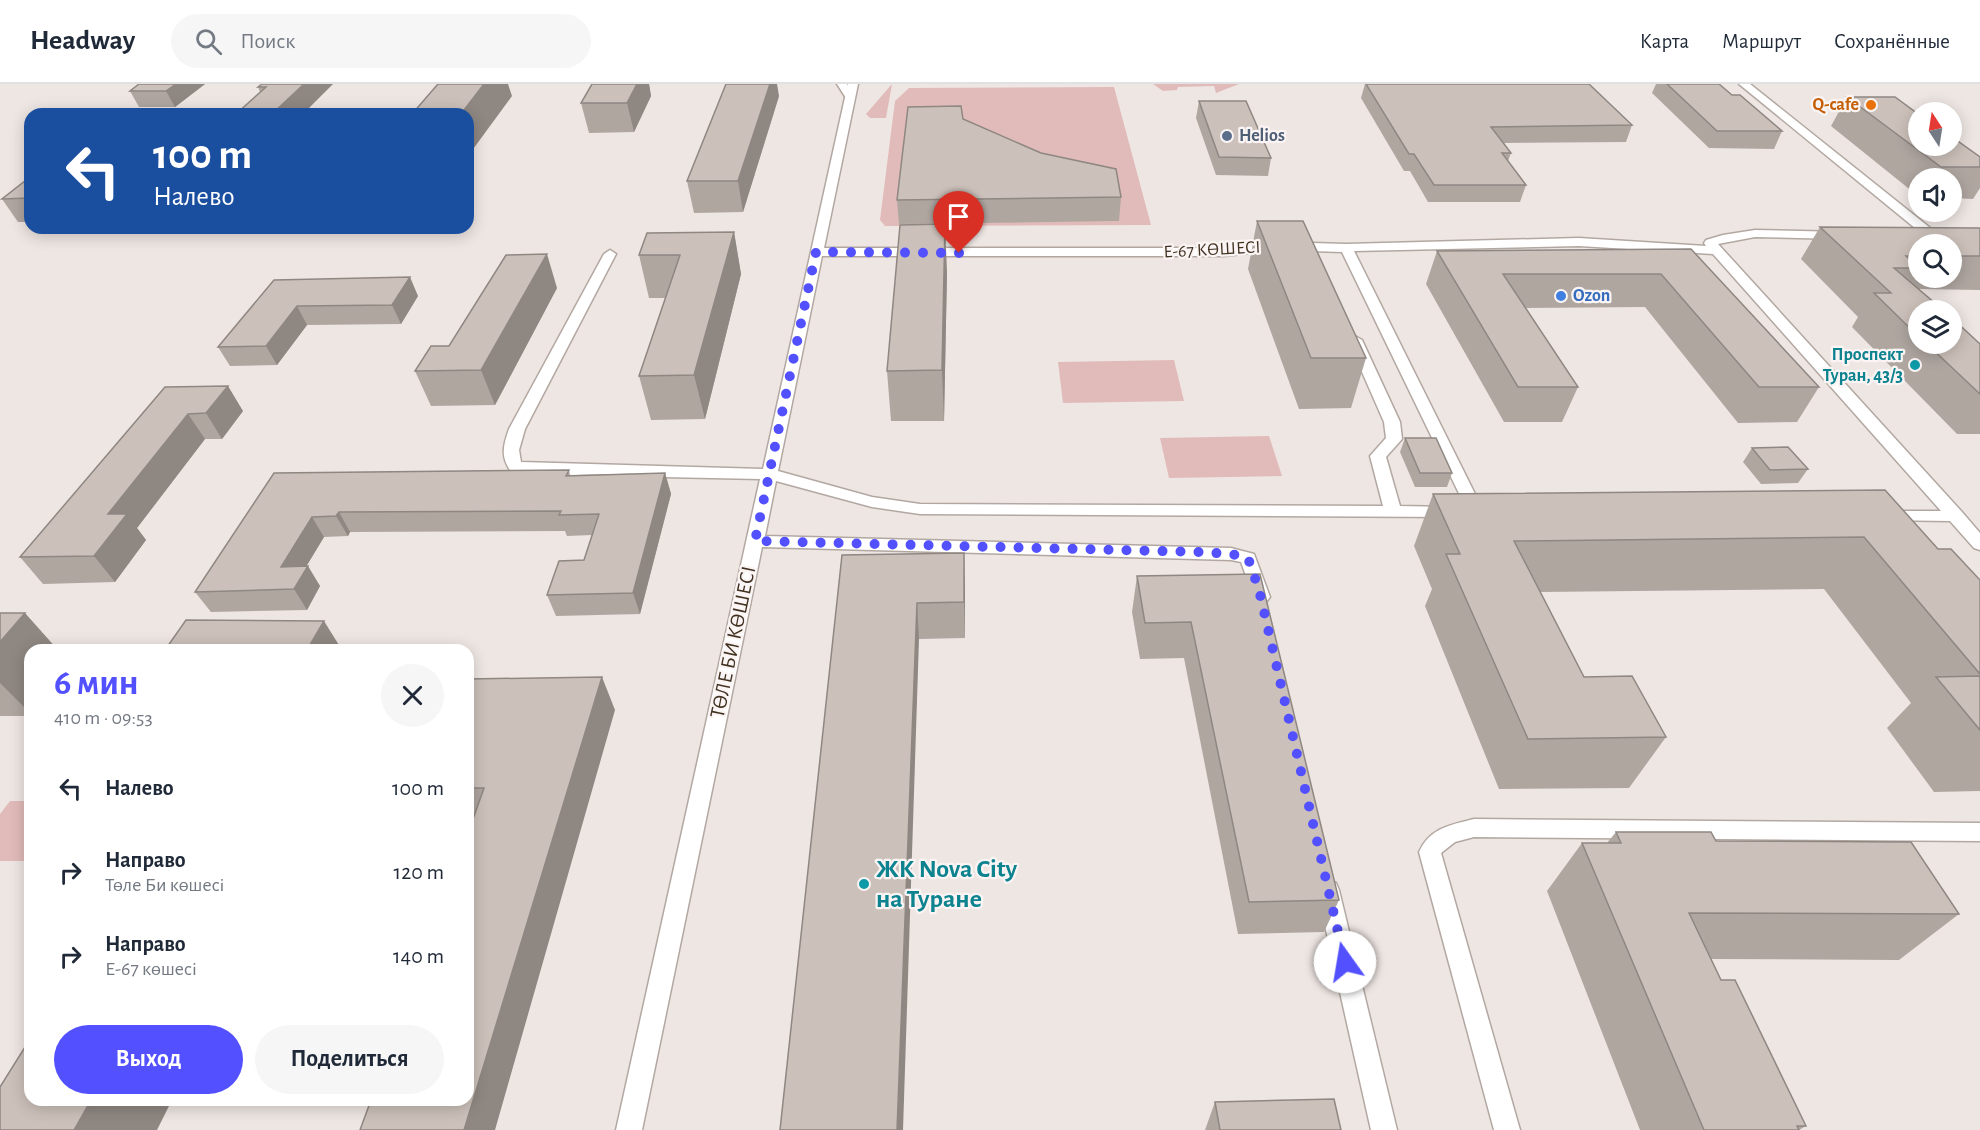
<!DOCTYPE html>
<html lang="ru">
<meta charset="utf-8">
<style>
body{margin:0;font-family:"Alegreya Sans",sans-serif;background:#f6f6f7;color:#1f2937;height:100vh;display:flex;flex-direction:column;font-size:22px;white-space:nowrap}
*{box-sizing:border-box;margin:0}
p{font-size:20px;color:#747a83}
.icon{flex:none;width:33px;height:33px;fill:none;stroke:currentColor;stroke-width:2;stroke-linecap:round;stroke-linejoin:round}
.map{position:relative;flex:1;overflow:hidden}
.panel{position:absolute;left:24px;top:560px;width:450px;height:462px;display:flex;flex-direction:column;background:#fff;border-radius:18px;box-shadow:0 3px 15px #0003}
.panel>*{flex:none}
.top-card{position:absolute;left:24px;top:24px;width:450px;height:126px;border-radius:18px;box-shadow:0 3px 15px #0003;background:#1a4fa0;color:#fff;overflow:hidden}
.needle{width:39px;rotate:348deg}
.tools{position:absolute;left:1908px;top:18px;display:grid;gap:12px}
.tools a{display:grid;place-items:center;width:54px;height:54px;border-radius:50%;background:#fff;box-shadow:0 3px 15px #0003;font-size:30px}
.pin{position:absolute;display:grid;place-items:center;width:51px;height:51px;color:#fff;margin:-62px -26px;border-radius:50% 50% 50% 0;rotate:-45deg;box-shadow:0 0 6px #0007}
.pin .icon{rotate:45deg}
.me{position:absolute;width:66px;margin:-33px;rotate:347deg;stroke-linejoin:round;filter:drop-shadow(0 0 4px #0008)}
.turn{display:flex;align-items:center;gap:21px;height:126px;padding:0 30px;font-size:27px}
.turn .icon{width:78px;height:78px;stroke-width:2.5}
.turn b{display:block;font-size:42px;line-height:51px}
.round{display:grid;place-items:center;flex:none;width:63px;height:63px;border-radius:32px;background:#f6f6f7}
.summary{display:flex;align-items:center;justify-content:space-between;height:102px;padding:0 30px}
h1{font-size:36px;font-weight:700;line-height:45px;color:#5350ff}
.button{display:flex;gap:12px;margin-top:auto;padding:12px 30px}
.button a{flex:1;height:69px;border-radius:36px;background:#5350ff;color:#fff;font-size:24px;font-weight:700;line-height:69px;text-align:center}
.button a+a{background:#f6f6f7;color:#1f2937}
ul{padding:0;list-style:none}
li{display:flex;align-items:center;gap:18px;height:84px;padding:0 30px}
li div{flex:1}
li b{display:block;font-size:22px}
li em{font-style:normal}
header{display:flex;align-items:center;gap:36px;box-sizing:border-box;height:84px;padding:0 30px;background:#fff;border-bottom:2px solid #e0e1e3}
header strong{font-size:28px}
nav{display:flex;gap:33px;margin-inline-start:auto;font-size:21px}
.search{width:420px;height:54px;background:#f6f6f7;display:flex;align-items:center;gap:15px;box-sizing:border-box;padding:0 21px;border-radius:33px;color:#747a83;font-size:22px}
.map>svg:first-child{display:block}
.green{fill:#e1bbb9}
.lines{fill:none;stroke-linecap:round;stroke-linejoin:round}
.minor-casing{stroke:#b3a8a1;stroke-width:3}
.secondary-casing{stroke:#b3a397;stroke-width:3}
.minor{fill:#fff;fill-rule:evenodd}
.secondary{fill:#fff;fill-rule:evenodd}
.wall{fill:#afa6a0;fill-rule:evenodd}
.shaded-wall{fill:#8f8782}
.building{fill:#ccc1ba;stroke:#8f8782;stroke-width:1.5}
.route{stroke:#5350ff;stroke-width:10;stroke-dasharray:0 18}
.food-dot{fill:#e8710a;stroke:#faf5f4;stroke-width:2}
.service-dot{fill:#5c6f8a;stroke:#faf5f4;stroke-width:2}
.shop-dot{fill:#3f7fe0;stroke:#faf5f4;stroke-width:2}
.culture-dot{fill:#0f9aa8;stroke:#faf5f4;stroke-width:2}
.labels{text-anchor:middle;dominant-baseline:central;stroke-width:4.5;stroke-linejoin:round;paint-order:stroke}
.far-food-label{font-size:18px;font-weight:bold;fill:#c56008;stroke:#faf5f4;text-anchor:end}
.far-service-label{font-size:18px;font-weight:bold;fill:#4e5e75;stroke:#faf5f4;text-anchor:start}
.far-street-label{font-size:18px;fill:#413120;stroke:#faf5f4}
.far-shop-label{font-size:18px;font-weight:bold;fill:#366cbe;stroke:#faf5f4;text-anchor:start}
.far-culture-label{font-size:18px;font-weight:bold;fill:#0d838f;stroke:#faf5f4;text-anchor:end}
.street-label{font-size:21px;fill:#413120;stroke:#faf5f4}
.near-culture-label{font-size:26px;font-weight:bold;fill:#0d838f;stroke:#faf5f4;text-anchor:start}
</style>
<header>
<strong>Headway</strong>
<div class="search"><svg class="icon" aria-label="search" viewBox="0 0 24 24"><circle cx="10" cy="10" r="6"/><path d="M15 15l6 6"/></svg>Поиск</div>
<nav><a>Карта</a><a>Маршрут</a><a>Сохранённые</a></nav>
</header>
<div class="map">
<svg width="1980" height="1046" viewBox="0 0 1980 1046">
<rect width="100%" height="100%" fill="#eee6e3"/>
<g class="green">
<polygon points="892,0 886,34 870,34 866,30"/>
<polygon points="1153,0 1239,0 1216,9 1214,2 1178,3 1177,6 1163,7"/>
<polygon points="1114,3 1151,141 885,142 880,136 895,17 909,4"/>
<polygon points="1174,276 1184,317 1063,319 1058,278"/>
<polygon points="1269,352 1282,392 1169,394 1160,354"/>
<polygon points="10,717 30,717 30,777 0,777 0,730"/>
</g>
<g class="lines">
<defs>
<g id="minor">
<path d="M848,0H858L824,164H1224L1279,158L1346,160L1579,154L1706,162L1704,159L1706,156L1723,151L1755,146L1844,148V154L1840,155L1755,153L1718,160L1962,428L1980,449V466L1974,464L1950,437L1878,436L1876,432L1878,428L1884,427H1941L1713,170L1579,162L1354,167L1484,428L1482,432H1470L1468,428L1342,168L1279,166L1224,172H822L778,387L872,413L920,420L1383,422L1370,372L1386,354L1384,338L1348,256L1355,252L1362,256L1400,338L1402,355L1386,373L1400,422L1451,423L1457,424L1459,428L1457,432L1451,433L920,430L872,423L776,397L765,452L1231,464L1254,470L1270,513L1267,517L1261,519L1255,517L1241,478L1231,476L762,463L642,1046H616L760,395L518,390L512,389C500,373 503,362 509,345L604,170L610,166L616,170L525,345L519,366L521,378L763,385Z"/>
<polygon points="1739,0 1750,0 1934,147 1934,153 1926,153"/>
<path d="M1474,735L1980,739V757L1474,753L1455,758L1441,769L1520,1046H1494L1419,768C1430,744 1450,741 1474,735Z"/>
<polygon points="1328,796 1336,799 1339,806 1397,1046 1371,1046 1317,806 1320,799"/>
</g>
<polygon id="secondary" points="837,0 847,0 854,12 852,14 846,14"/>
</defs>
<use href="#minor" class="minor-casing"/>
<use href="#secondary" class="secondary-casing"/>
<use href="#minor" class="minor"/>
<use href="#secondary" class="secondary"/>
</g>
<g class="wall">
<polygon points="139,0 205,0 175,23 139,23 130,7"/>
<polygon points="333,0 260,8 258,3"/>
<polygon points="592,0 649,0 651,12 634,48 589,49 581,19"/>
<polygon points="1365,0 1589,0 1632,41 1626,58 1504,59 1511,69 1508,77 1526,101 1520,118 1428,118 1410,87 1404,87 1361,14"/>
<polygon points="1656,0 1719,0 1732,11 1782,47 1774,65 1709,64 1652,9"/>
<polygon points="779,12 743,128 694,129 687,97"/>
<polygon points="1847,13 1980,73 1980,104 1973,115 1952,114 1952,94 1918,94 1918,112 1831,42"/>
<polygon points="1199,17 1271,74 1268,92 1216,91 1196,34"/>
<polygon points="963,35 1041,69 1121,113 1119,137 899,140 897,116"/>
<polygon points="30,93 30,138 18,138 2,115"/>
<polygon points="1257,137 1366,274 1351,324 1299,325 1248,185"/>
<path d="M1820,143L1980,144V206L1919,205L1918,226V260H1980V350H1957L1852,243L1858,233L1801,175ZM1918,160H1952V194H1918Z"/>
<polygon points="734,148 741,190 705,335 651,336 639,292 665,214 649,214 639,171"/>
<polygon points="1691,165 1819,303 1797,338 1738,339 1645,223 1525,224 1578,303 1562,338 1504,338 1426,200 1437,167"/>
<polygon points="947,188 944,337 891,337 887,287"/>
<polygon points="274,196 418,212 401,240 307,241 277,281 230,282 218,263"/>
<polygon points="557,204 495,321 431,322 415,287 449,262"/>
<polygon points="165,303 243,327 222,355 205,355 137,444 146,456 115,498 43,500 20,473"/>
<polygon points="1405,354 1452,389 1447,403 1415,403 1400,368"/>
<polygon points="1752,364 1808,385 1798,399 1761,400 1743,378"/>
<polygon points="569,386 570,391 665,389 671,410 640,530 556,532 547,511 584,476 592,451 567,452 565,447 350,448 348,452 324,453 306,482 320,502 307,526 211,528 195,508 274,389"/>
<polygon points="1885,406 1938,465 1980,496 1980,707 1934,708 1887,644 1911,619 1824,505 1540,508 1584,593 1666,653 1629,704 1499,705 1425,522 1432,505 1414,462 1433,410"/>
<polygon points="842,471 965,505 965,554 919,555"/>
<polygon points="1260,490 1339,816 1324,848 1238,850 1184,574 1140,575 1132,528 1137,492"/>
<polygon points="0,529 30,566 30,632 0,632"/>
<polygon points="468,595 615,626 473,736 468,736"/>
<polygon points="1616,748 1716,757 1959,830 1899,876 1711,875 1721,896 1806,1042 1799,1046 1640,1046 1547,807 1582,759 1607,759"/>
<polygon points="1215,1018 1341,1046 1205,1046"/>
</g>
<g class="shaded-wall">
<polygon points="176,0 205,0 175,23 166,7"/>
<polygon points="304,0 333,0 303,30 272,30"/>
<polygon points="484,0 508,0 512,12 468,72 468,30 461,30"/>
<polygon points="637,0 649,0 651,12 634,48 627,19"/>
<polygon points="770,0 777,0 779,12 743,128 738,97"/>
<polygon points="945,140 947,188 944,337 942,286"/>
<polygon points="734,148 741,190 705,335 694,291"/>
<polygon points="547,170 557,204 495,321 481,286"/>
<polygon points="410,193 418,212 401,240 392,221"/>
<polygon points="297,222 307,241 277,281 266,262"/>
<polygon points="228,302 243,327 222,355 206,329"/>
<polygon points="188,330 205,355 137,444 146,456 115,498 94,472 108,430"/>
<polygon points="665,389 671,410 640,530 633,509"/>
<polygon points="339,428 350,448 348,452 336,432"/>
<polygon points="312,433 324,453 294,503 281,483"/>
<polygon points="964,469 965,505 965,554 964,518"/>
<polygon points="308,482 320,502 307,526 294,505"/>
<polygon points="917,519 919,555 903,1046 897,1046"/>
<polygon points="25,529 58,566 30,566 30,629 0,599 0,558"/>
<polygon points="324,537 342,566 307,566"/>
<polygon points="602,593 615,626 495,1046 464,1046"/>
<polygon points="91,1016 172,1016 157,1046 74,1046"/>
</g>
<g class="building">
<polygon points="139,0 176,0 166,7 130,7"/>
<polygon points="262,0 304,0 272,30 236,30 266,3 258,3"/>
<polygon points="438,0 484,0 461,30 412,30"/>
<polygon points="592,0 637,0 627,19 581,19"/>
<polygon points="726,0 770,0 738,97 687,97"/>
<polygon points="1366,0 1589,0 1632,41 1491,43 1511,69 1502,69 1526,101 1434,101 1414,70 1409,70"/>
<polygon points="1667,0 1719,0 1732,11 1740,11 1782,47 1717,47"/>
<polygon points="1847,13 1895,13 1918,30 1918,62 1952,62 1952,53 1980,73 1980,83 1941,83"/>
<polygon points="1199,17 1246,17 1271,74 1219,73"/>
<polygon points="961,22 963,35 1041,69 1116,85 1121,113 897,116 908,23"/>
<polygon points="30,93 30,114 2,115"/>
<polygon points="1257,137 1303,137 1366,274 1311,274"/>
<polygon points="945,140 942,286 887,287 900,141"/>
<polygon points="1820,143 1980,144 1980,172 1952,172 1952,160 1918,160 1918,172 1906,172 1918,183 1918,184 1894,184 1943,226 1918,226 1918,252 1874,209 1891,209"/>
<polygon points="734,148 694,291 639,292 680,171 639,171 647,149"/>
<polygon points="1691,165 1819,303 1759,303 1661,190 1503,190 1578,303 1518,303 1437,167"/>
<polygon points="547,170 481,286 415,287 431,262 449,262 506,171"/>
<polygon points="410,193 392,221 297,222 266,262 218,263 274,196"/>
<polygon points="1952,234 1980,260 1980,310 1927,260 1952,260"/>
<polygon points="228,302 206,329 188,330 108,430 127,430 94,472 20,473 165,303"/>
<polygon points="1405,354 1436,354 1452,389 1420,389"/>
<polygon points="1788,363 1808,385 1770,386 1752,364"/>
<polygon points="569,386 566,392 665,389 633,509 547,511 559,477 584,476 599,430 559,431 561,427 339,428 336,432 312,433 281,483 308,482 294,505 195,508 274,389"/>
<polygon points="1885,406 1938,465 1951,465 1980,496 1980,590 1864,453 1514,457 1584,593 1632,592 1666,653 1528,655 1446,470 1460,470 1433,410"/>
<polygon points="964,469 964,518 917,519 897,1046 780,1046 842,471"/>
<polygon points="1260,490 1339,816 1249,818 1191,538 1145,539 1137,492"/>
<polygon points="0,529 25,529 0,558"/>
<polygon points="186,536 324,537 307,566 165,566"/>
<polygon points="1980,592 1980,646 1936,593"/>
<polygon points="602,593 464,1046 360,1046 371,1016 468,1016 468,749 484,704 468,704 468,595"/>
<polygon points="1616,748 1711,748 1716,757 1911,758 1959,830 1689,829 1721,896 1735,896 1806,1042 1797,1042 1799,1046 1704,1046 1582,759 1621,759"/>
<polygon points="30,955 30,1016 91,1016 74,1046 0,1046 0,1003"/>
<polygon points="1334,1015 1341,1046 1220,1046 1215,1018"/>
</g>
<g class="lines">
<polyline class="route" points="959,169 816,168 755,457 1199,468 1231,470 1248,474 1259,506 1345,878"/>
</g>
<circle class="food-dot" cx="1871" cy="21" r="6"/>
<circle class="service-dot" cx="1227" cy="52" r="6"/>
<circle class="shop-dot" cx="1561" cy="212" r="6"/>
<g class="culture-dot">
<circle cx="1915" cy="281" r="6"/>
<circle cx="864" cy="800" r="6"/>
</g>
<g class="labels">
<g class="far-food-label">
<text x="1859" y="21">Q-cafe</text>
</g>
<g class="far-service-label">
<text x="1239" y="52">Helios</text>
</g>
<g class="far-street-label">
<text transform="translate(1212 166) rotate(-3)">Е-67 КӨШЕСІ</text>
</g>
<g class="far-shop-label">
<text x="1573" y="212">Ozon</text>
</g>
<g class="far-culture-label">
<text x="1903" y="271">Проспект<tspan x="1903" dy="21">Туран, 43/3</tspan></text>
</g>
<g class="street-label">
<text transform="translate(733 558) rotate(-78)">ТӨЛЕ БИ КӨШЕСІ</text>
</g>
<g class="near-culture-label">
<text x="876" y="785">ЖК Nova City<tspan x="876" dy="30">на Туране</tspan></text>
</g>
</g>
</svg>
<div class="tools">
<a><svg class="needle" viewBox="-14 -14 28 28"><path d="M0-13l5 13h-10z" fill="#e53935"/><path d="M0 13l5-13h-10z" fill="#747a83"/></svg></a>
<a><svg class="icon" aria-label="sound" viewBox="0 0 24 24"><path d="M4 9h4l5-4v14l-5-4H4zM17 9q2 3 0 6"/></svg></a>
<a><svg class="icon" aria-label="search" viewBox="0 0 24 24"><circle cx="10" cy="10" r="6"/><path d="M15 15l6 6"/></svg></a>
<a><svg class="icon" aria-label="layers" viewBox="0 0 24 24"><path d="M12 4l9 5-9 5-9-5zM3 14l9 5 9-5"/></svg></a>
</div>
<div class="pin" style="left:959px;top:169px;background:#d93025"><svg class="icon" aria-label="arrive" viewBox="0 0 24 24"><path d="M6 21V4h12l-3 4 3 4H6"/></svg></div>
<svg class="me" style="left:1345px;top:878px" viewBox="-20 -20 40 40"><circle r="19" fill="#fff"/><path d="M0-13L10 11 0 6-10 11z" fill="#5350ff"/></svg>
<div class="top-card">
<div class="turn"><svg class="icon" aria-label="left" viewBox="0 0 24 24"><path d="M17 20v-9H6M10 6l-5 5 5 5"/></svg><div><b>100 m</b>Налево</div></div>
</div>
<section class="panel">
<div class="summary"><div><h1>6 мин</h1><p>410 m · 09:53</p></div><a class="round"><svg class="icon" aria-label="close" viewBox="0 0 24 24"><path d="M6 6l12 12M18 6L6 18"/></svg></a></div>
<ul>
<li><svg class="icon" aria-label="left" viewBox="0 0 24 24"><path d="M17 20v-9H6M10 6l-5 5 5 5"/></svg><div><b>Налево</b></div><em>100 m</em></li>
<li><svg class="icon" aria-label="right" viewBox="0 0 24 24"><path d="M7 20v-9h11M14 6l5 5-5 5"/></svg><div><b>Направо</b><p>Төле Би көшесі</p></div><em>120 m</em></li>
<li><svg class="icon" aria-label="right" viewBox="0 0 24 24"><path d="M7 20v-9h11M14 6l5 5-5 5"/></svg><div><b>Направо</b><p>Е-67 көшесі</p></div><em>140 m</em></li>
</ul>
<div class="button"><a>Выход</a><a>Поделиться</a></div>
</section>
</div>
